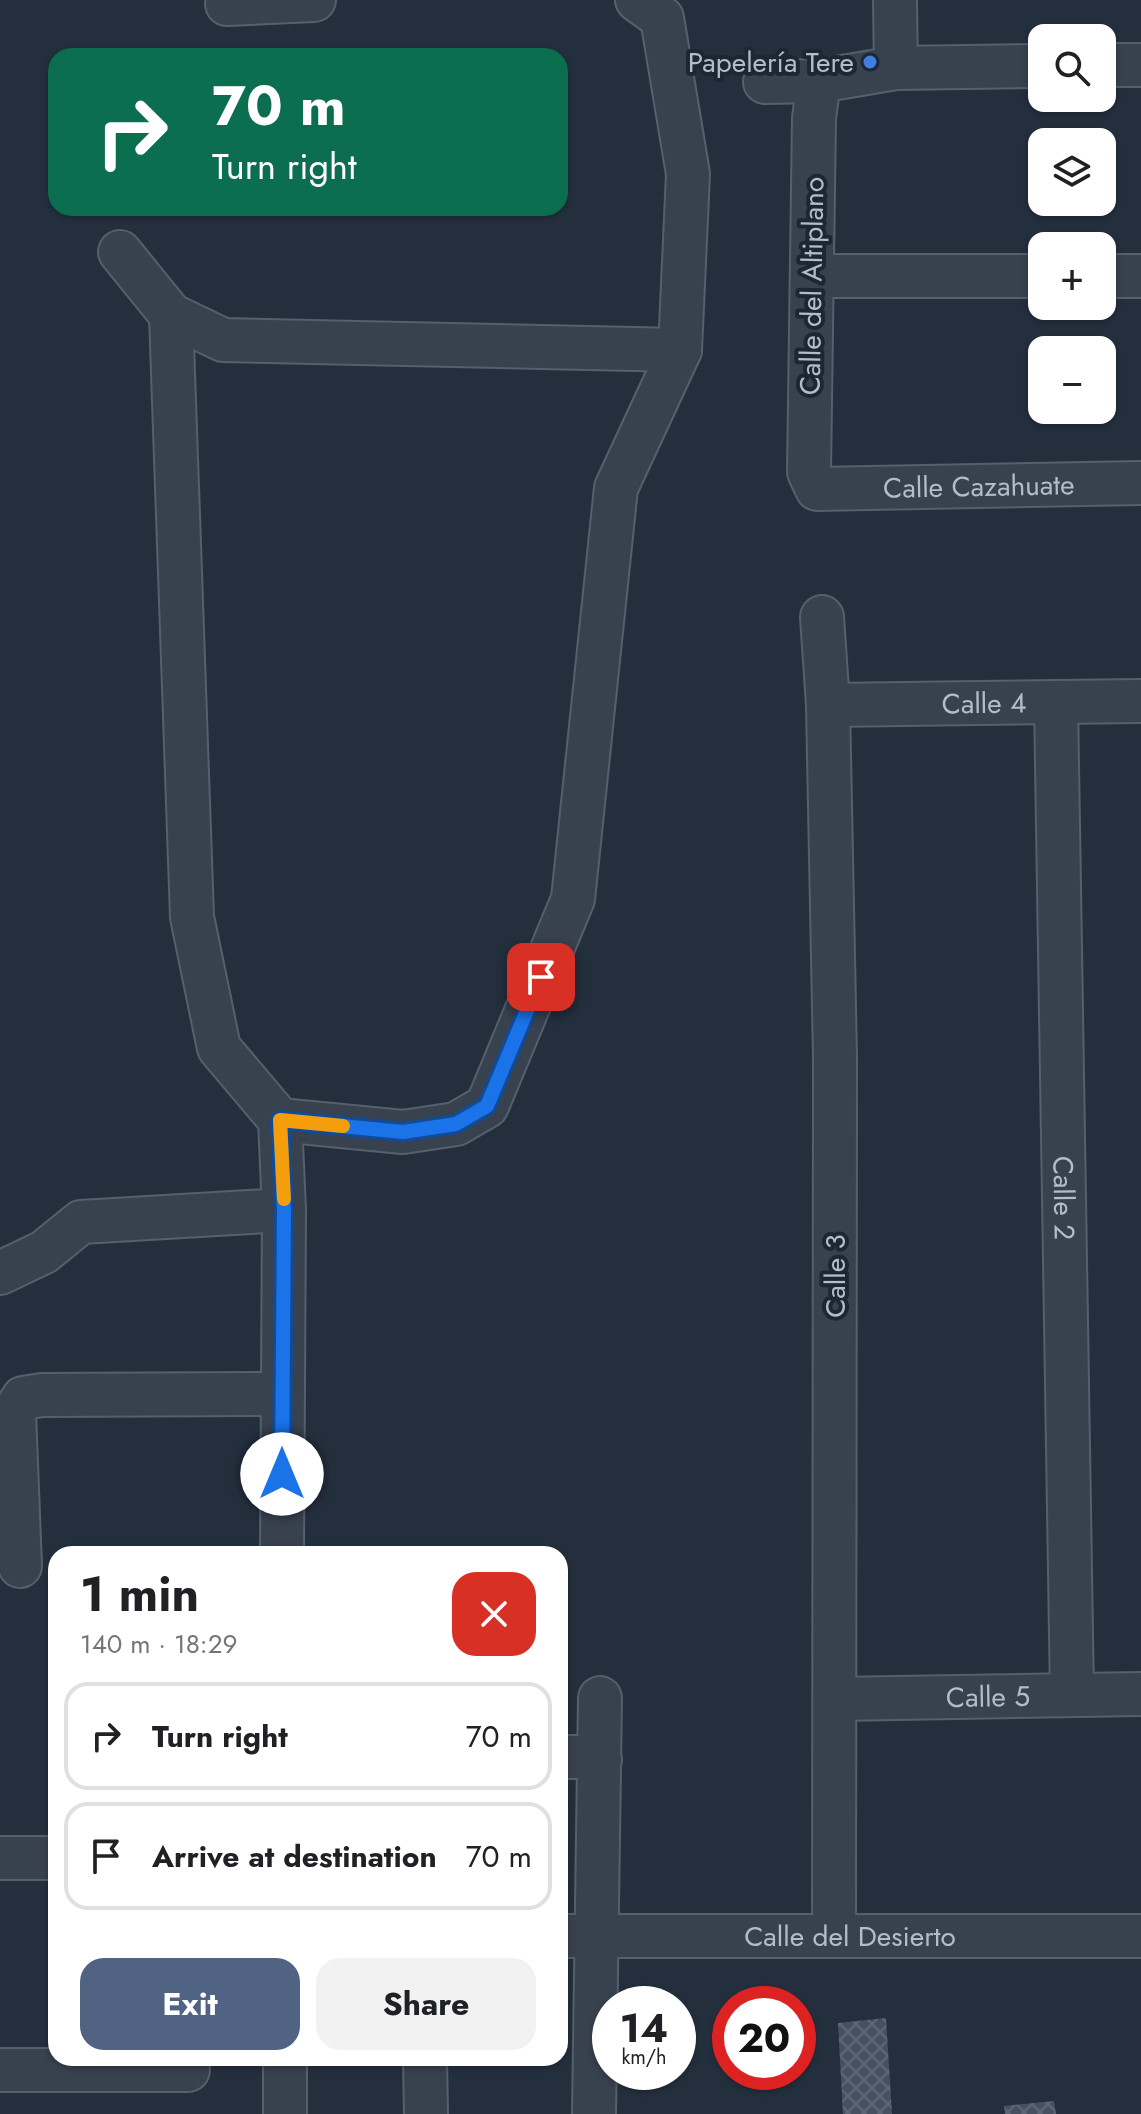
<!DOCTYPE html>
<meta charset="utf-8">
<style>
body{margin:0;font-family:Jost,sans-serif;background:#f2f2f2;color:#202124;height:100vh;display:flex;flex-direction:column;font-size:30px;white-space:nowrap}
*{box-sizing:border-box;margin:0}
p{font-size:26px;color:#757577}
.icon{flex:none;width:44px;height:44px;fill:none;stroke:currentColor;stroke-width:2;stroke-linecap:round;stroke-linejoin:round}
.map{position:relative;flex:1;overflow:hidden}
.details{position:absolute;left:48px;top:1546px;width:520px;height:520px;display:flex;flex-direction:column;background:#fff;border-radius:24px;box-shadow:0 2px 6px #0004}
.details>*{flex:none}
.banner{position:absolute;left:48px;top:48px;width:520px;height:168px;border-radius:24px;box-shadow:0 2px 6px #0004;background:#0b6e4f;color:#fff;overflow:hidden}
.controls{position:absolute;left:1028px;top:24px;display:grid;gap:16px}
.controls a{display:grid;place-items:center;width:88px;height:88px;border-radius:16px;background:#fff;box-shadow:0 2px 6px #0004;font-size:40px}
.speed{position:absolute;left:592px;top:1986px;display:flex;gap:16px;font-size:40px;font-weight:700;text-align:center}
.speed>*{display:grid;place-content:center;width:104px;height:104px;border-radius:50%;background:#fff;box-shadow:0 2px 6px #0004;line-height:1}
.speed small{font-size:20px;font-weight:400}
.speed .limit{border:12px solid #d22;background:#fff;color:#111}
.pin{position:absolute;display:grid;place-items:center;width:68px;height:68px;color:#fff;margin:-34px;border-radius:16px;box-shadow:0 4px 12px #0006}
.me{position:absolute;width:88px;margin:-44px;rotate:0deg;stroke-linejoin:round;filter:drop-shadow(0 0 6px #0008)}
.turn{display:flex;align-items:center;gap:28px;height:168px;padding:0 32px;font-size:36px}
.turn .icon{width:104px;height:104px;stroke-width:2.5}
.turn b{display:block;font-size:56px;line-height:68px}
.round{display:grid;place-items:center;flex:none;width:84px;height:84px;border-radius:24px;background:#f2f2f2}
.head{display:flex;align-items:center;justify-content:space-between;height:136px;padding:0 32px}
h1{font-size:48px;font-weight:700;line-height:60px}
.primary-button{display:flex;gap:16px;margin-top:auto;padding:16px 32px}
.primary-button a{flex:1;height:92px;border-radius:24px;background:#506383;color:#fff;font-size:32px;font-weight:700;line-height:92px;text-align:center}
.primary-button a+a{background:#f2f2f2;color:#202124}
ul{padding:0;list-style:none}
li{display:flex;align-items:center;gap:24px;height:108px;margin:0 16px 12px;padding:0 16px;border:4px solid #e0e0e0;border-radius:24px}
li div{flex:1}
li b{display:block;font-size:30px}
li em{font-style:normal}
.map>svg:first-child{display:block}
.building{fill:url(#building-cross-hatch)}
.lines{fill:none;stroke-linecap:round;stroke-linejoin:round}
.minor-casing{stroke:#565f6c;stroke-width:46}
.minor{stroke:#38414e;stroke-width:42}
.route-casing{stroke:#114b97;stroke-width:20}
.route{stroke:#1a73e8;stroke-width:14}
.slow{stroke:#f59e0b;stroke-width:14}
.shop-dot{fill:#3f7fe0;stroke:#1d2633;stroke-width:3}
.labels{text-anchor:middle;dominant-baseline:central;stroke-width:8;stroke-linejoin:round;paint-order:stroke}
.poi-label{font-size:28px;fill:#b4bcc9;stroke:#1d2633;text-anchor:end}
.street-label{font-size:28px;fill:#b4bcc9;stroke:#1d2633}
</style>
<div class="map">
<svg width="1141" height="2114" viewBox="0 0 1141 2114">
<defs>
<pattern id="building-cross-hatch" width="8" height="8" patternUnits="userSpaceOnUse" patternTransform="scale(2)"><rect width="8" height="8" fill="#455162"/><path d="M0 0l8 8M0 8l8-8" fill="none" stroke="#5d6877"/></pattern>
</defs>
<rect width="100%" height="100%" fill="#242f3e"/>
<g class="building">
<polygon points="886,2018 892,2114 843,2114 838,2023"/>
<polygon points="1054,2101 1056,2114 1005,2114 1004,2106"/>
</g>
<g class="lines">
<defs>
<g id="minor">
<polyline points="895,0 896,68"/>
<polyline points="227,4 314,0"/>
<polyline points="1102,65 1141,65"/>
<path id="s1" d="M819,81L814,118L809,472L817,489L1141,483"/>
<polyline points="765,82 819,81 896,68 1042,66"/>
<polyline points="120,252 171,315 223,340 680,350"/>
<polyline points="813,276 1042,276"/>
<polyline points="1102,276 1141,276"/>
<polyline points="171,315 192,917 219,1048 280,1120 403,1132 456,1124 487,1106 573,899 616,488 680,350 688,174 662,18 637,0"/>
<polyline points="822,617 828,705 835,1058 834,1936"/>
<path id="s2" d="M1056,702L1072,1695"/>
<path id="s3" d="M828,705L1141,701"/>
<polyline points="280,1120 284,1210 282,1554"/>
<polyline points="0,1273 44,1252 81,1222 284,1210"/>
<polyline points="20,1566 14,1412 23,1398 42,1395 282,1394"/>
<path id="s4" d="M836,1699L1141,1694"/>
<polyline points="560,1757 589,1757 600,1760"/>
<polyline points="0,1858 56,1858"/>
<path id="s5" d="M560,1936H1141"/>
<polyline points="285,2058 285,2114"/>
<polyline points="425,2058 426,2114"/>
<polyline points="0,2070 188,2070"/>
<polyline points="594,2114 600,1698"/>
</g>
</defs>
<use href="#minor" class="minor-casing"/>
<use href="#minor" class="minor"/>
</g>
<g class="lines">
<defs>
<polyline id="route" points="282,1474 284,1210 280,1120 403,1132 456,1124 487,1106 541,977"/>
</defs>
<use href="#route" class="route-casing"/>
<use href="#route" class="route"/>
<polyline class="slow" points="284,1199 280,1120 343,1126"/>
</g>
<circle class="shop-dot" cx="870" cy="62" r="8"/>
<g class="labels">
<g class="poi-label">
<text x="854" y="62">Papelería Tere</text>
</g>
<g class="street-label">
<text transform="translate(812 286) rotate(-89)">Calle del Altiplano</text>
<text stroke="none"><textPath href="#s1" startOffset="572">Calle Cazahuate</textPath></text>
<text stroke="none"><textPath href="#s3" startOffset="156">Calle 4</textPath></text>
<text stroke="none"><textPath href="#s2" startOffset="496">Calle 2</textPath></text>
<text transform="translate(835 1276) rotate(-90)">Calle 3</text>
<text stroke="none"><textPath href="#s4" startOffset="152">Calle 5</textPath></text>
<text stroke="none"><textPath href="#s5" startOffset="290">Calle del Desierto</textPath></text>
</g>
</g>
</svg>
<div class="controls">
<a><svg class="icon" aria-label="search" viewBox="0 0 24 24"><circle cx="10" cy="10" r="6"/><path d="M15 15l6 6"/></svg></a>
<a><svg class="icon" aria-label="layers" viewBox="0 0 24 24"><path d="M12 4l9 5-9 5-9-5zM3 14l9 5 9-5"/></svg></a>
<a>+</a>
<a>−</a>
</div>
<div class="speed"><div>14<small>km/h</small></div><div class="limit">20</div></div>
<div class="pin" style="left:541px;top:977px;background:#d93025"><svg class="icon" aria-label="arrive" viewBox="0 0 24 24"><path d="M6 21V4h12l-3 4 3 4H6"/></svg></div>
<svg class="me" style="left:282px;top:1474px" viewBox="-20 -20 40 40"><circle r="19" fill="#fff"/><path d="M0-13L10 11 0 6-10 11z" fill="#1a73e8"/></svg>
<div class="banner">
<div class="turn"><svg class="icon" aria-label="right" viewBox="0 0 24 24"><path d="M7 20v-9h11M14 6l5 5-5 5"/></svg><div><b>70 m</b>Turn right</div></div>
</div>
<section class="details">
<div class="head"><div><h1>1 min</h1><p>140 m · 18:29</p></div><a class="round" style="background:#d93025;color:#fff"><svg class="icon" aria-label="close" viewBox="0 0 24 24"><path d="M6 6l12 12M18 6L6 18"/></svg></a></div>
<ul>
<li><svg class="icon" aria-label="right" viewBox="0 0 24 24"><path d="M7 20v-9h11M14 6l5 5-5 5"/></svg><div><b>Turn right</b></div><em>70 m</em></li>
<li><svg class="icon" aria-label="arrive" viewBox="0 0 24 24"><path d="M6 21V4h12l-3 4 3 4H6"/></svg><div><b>Arrive at destination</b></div><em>70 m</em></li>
</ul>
<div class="primary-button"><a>Exit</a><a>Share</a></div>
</section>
</div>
